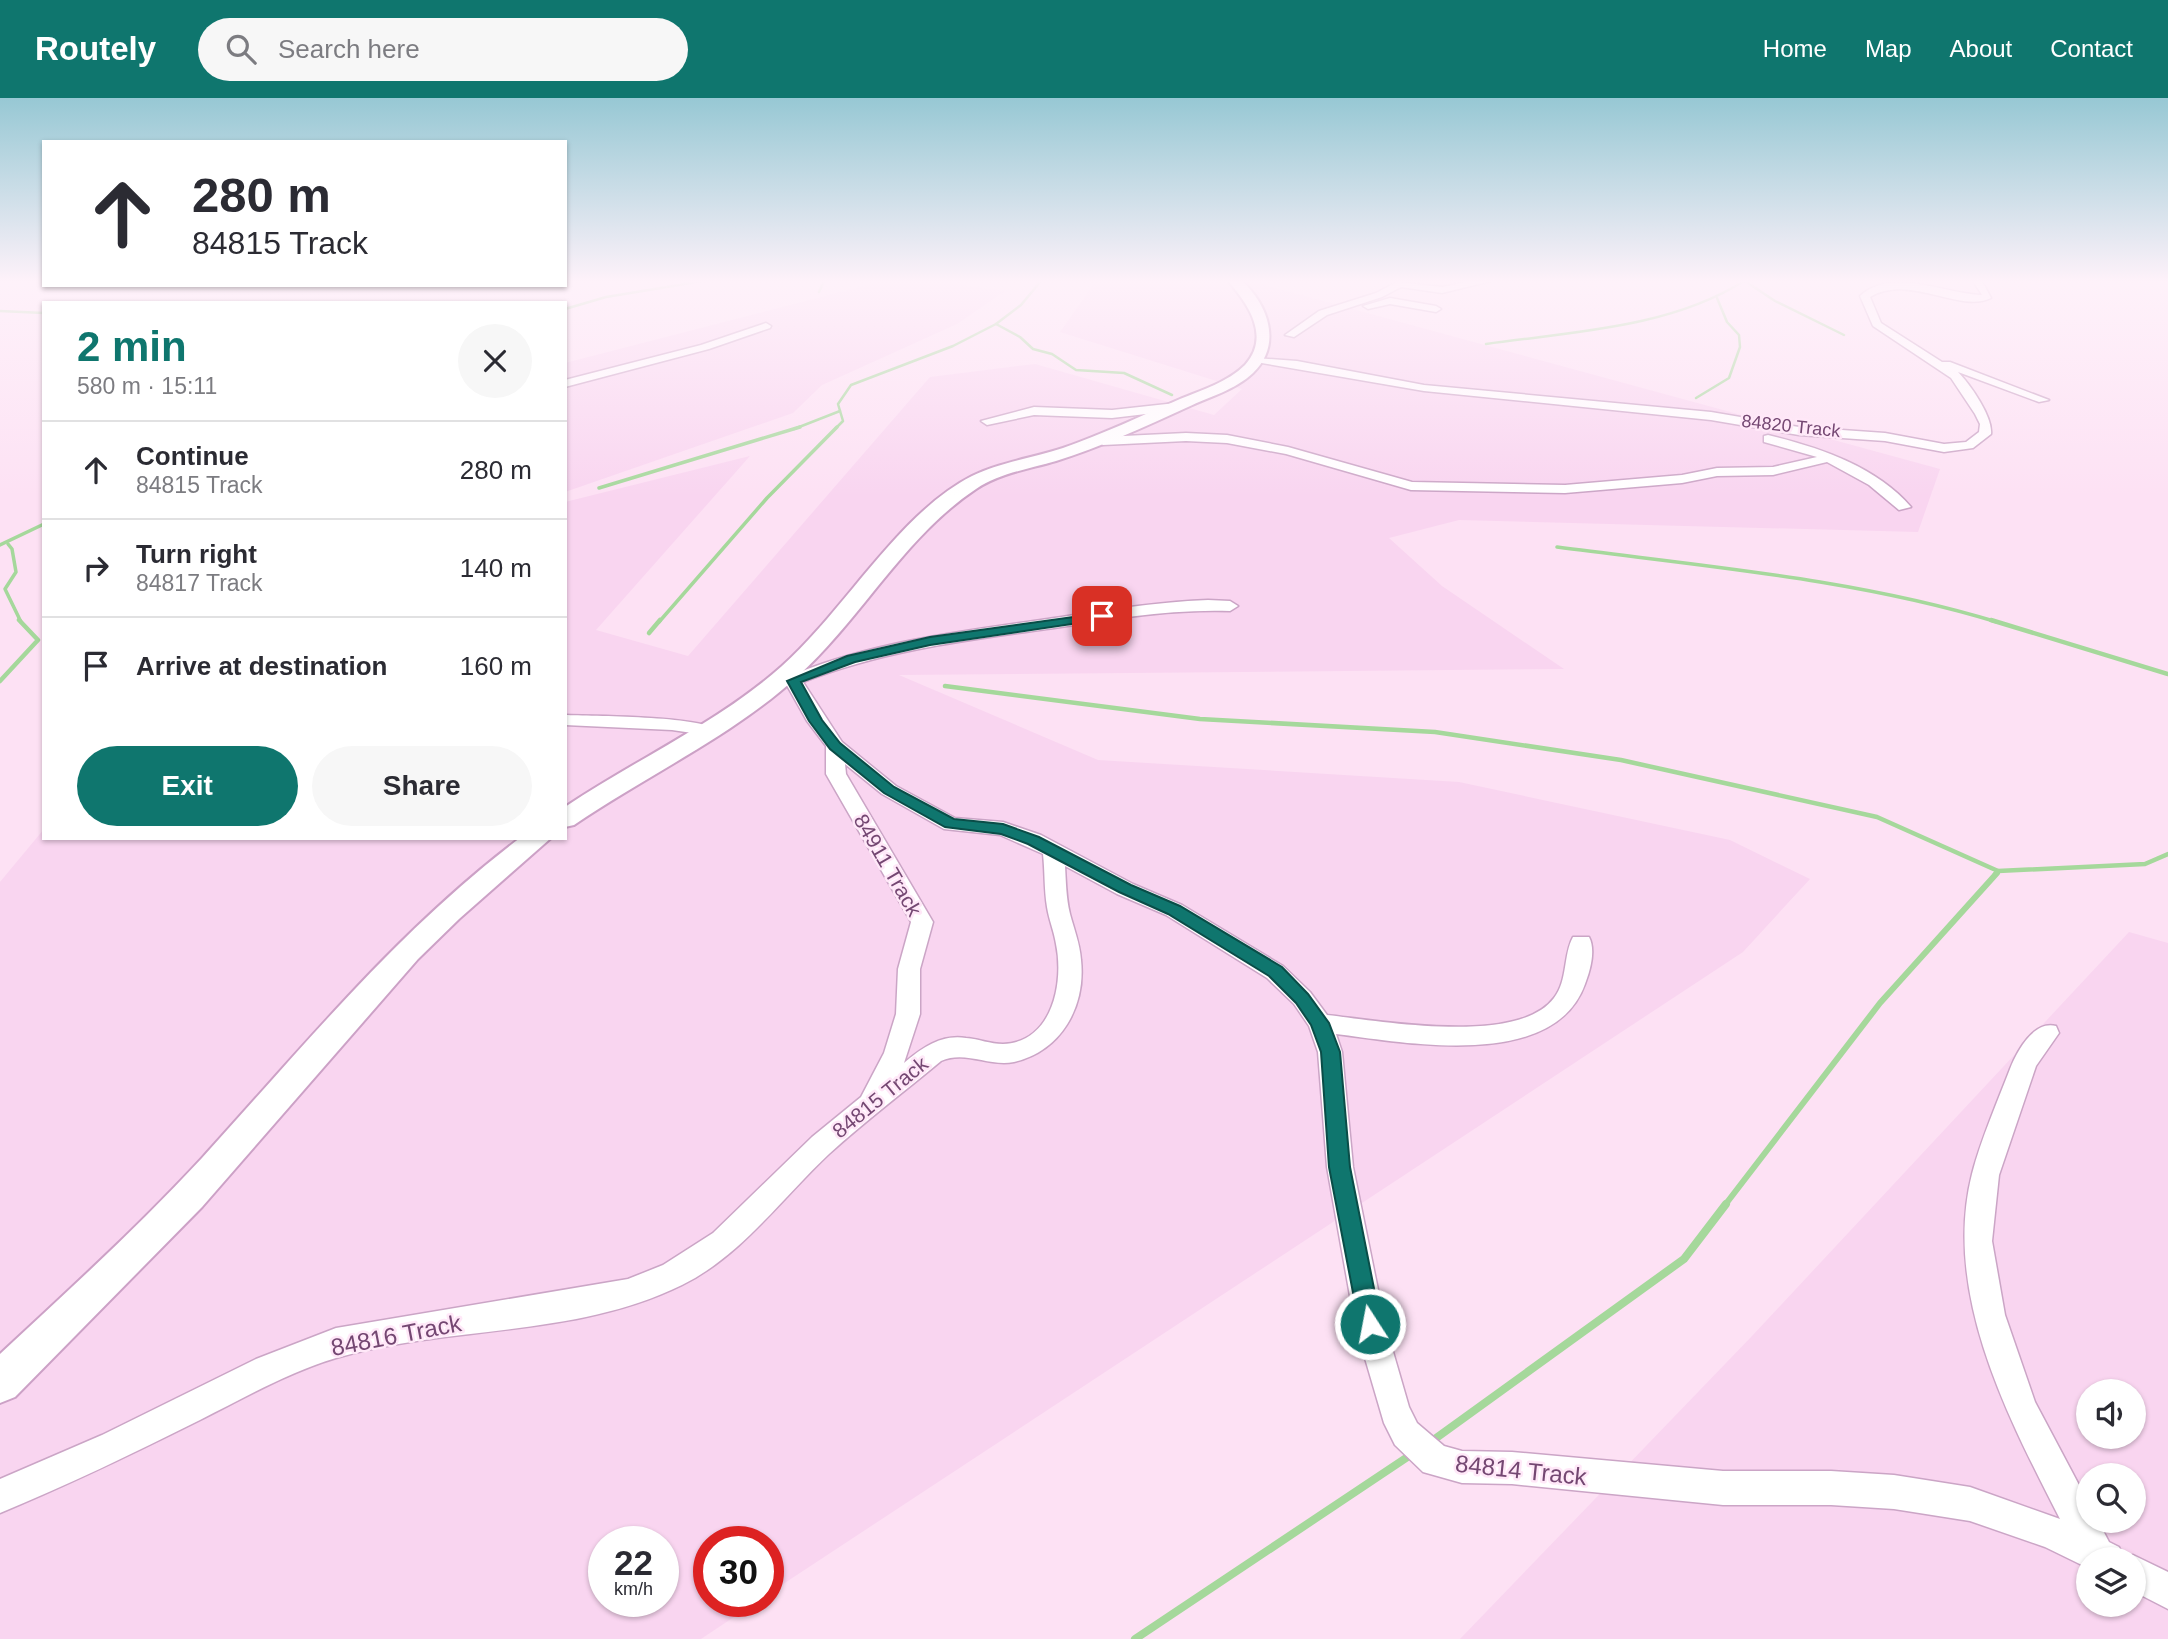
<!DOCTYPE html>
<meta charset="utf-8">
<style>
body{margin:0;font-family:Helvetica,sans-serif;background:#f7f7f7;color:#2b2b33;height:100vh;display:flex;flex-direction:column;font-size:26px;white-space:nowrap}
*{box-sizing:border-box;margin:0}
p{font-size:23px;color:#7c7c81}
.icon{flex:none;width:38px;height:38px;fill:none;stroke:currentColor;stroke-width:2;stroke-linecap:round;stroke-linejoin:round}
.map{position:relative;flex:1;overflow:hidden}
.details{position:absolute;left:42px;top:203px;width:525px;height:539px;display:flex;flex-direction:column;background:#fff;border-radius:0px;box-shadow:0 2px 5px #0004}
.details>*{flex:none}
.top-card{position:absolute;left:42px;top:42px;width:525px;height:147px;border-radius:0px;box-shadow:0 2px 5px #0004;background:#fff;color:#2b2b33;overflow:hidden}
.tools{position:absolute;left:2076px;top:1281px;display:grid;gap:14px}
.tools a{display:grid;place-items:center;width:70px;height:70px;border-radius:50%;background:#fff;box-shadow:0 2px 5px #0004;font-size:35px}
.speed{position:absolute;left:588px;top:1428px;display:flex;gap:14px;font-size:35px;font-weight:700;text-align:center}
.speed>*{display:grid;place-content:center;width:91px;height:91px;border-radius:50%;background:#fff;box-shadow:0 2px 5px #0004;line-height:1}
.speed small{font-size:18px;font-weight:400}
.speed .limit{border:10px solid #d22;background:#fff;color:#111}
.pin{position:absolute;display:grid;place-items:center;width:60px;height:60px;color:#fff;margin:-30px;border-radius:14px;box-shadow:0 4px 10px #0006}
.me{position:absolute;width:77px;margin:-38px;rotate:349deg;stroke-linejoin:round;filter:drop-shadow(0 0 5px #0008)}
.turn{display:flex;align-items:center;gap:24px;height:147px;padding:0 35px;font-size:32px}
.turn .icon{width:91px;height:91px;stroke-width:2.5}
.turn b{display:block;font-size:49px;line-height:60px}
.round{display:grid;place-items:center;flex:none;width:74px;height:74px;border-radius:37px;background:#f7f7f7}
.head{display:flex;align-items:center;justify-content:space-between;height:119px;padding:0 35px}
h1{font-size:42px;font-weight:700;line-height:52px;color:#0f766e}
.cta{display:flex;gap:14px;margin-top:auto;padding:14px 35px}
.cta a{flex:1;height:80px;border-radius:42px;background:#0f766e;color:#fff;font-size:28px;font-weight:700;line-height:80px;text-align:center}
.cta a+a{background:#f7f7f7;color:#2b2b33}
ul{padding:0;list-style:none}
li{display:flex;align-items:center;gap:21px;height:98px;padding:0 35px;border-top:2px solid #e1e1e2}
li div{flex:1}
li b{display:block;font-size:26px}
li em{font-style:normal}
header{display:flex;align-items:center;gap:42px;box-sizing:border-box;height:98px;padding:0 35px;background:#0f766e;color:#fff}
header strong{font-size:33px}
nav{display:flex;gap:38px;margin-inline-start:auto;font-size:24px}
.search{width:490px;height:63px;background:#f7f7f7;display:flex;align-items:center;gap:18px;box-sizing:border-box;padding:0 24px;border-radius:38px;color:#7c7c81;font-size:26px}
.map>svg:first-child{display:block}
.residential{fill:#f9d5f0;fill-rule:evenodd}
.lines{fill:none;stroke-linecap:round;stroke-linejoin:round}
.stream-far4{stroke:#a5d89b;stroke-width:2.5}
.stream-far3{stroke:#a5d89b;stroke-width:3.5}
.stream-far2{stroke:#a5d89b;stroke-width:4.5}
.stream-far1{stroke:#a5d89b;stroke-width:6}
.stream{stroke:#a5d89b;stroke-width:8}
.street-casing{stroke:#cba5c6;stroke-width:3}
.secondary-casing{stroke:#cca1c6;stroke-width:4}
.street{fill:#fff;fill-rule:evenodd}
.secondary{fill:#fff;fill-rule:evenodd}
.route{fill:#0f766e;stroke:#0a4d48;stroke-width:2}
.labels{text-anchor:middle;dominant-baseline:central;stroke-width:5;stroke-linejoin:round;paint-order:stroke}
.far-street-label{font-size:18px;fill:#744772;stroke:#ffe8f8}
.street-label{font-size:21px;fill:#744772;stroke:#ffe8f8}
.near-street-label{font-size:24px;fill:#744772;stroke:#ffe8f8}
</style>
<header>
<strong>Routely</strong>
<div class="search"><svg class="icon" aria-label="search" viewBox="0 0 24 24"><circle cx="10" cy="10" r="6"/><path d="M15 15l6 6"/></svg>Search here</div>
<nav><a>Home</a><a>Map</a><a>About</a><a>Contact</a></nav>
</header>
<div class="map">
<svg width="2168" height="1541" viewBox="0 0 2168 1541">
<rect width="100%" height="100%" fill="#fde1f4"/>
<g class="residential">
<polygon points="883,183 931,183 1005,193 957,226 822,287 793,315 565,394 565,265"/>
<path d="M1096,183H1250L1940,371L1918,434L1459,422L1389,440L1442,488L1564,571L899,577L1098,662L1459,684L1730,742L1810,781L1743,854L768,1496V1444H709V1503H758L701,1541H0V784L44,731V740H565V404L750,358L596,532L688,558L930,279L1035,266L1214,317L1242,291L1060,234ZM604,1444H663V1503H604Z"/>
<path d="M2129,834L2168,845V1541H1460L1752,1238ZM2088,1293H2133V1339H2088ZM2088,1377H2133V1423H2088ZM2088,1461H2133V1507H2088Z"/>
</g>
<g class="lines">
<g class="stream-far4">
<polyline points="1745,183 1775,203 1844,237"/>
<polyline points="819,194 824,183"/>
<polyline points="565,211 606,199 703,183"/>
<polyline points="0,213 44,215"/>
<polyline points="996,226 1020,239 1033,251 1052,256 1076,272 1124,275 1172,297"/>
<path d="M1486,246C1571,234 1670,230 1744,183"/>
<polyline points="1696,300 1729,280 1740,249 1739,237 1727,224 1717,200"/>
<polyline points="794,331 840,313"/>
<polyline points="835,331 843,323 838,306 851,287 953,248 996,226 1021,207 1041,183"/>
</g>
<g class="stream-far3">
<polyline points="599,390 800,329"/>
<polyline points="8,446 12,451 16,474 5,491 21,524"/>
<polyline points="0,447 44,426"/>
<path d="M1557,449C1702,468 1857,481 1997,524"/>
<polyline points="659,524 767,400 837,329"/>
</g>
<g class="stream-far2">
<polyline points="1991,522 2168,576"/>
<polyline points="649,535 660,522"/>
<polyline points="0,583 38,542 19,522"/>
<polyline points="945,588 1200,621 1435,634 1621,662 1877,719 1998,773"/>
<polyline points="1995,776 1998,773 2145,766 2168,756"/>
</g>
<polyline class="stream-far1" points="1725,1107 1880,905 1997,775"/>
<g class="stream">
<polyline points="1432,1343 1684,1161 1726,1106"/>
<polyline points="1135,1541 1412,1356"/>
</g>
<defs>
<g id="street">
<polygon points="1471,183 1491,183 1442,195 1401,189 1382,199 1327,217 1294,239 1285,237 1319,213 1376,195 1397,184 1442,189"/>
<path d="M1973,183H1982L1991,200C1959,216 1910,175 1870,199L1881,225L1942,264H1950L2049,302L2039,304L1958,274C1970,286 1993,319 1991,336L1973,350L1944,354L1885,343L1799,337L1711,322L1424,293L1250,263L1255,260L1297,263L1424,287L1711,314L1799,329L1885,335L1944,346L1966,344L1979,334L1980,326L1975,316L1951,280L1873,228L1860,198C1892,169 1945,196 1982,197Z"/>
<polygon points="1390,200 1436,208 1441,211 1436,214 1390,206 1368,211 1363,208"/>
<polygon points="766,225 771,228 770,230 709,251 565,289 565,282 701,247"/>
<polygon points="1176,305 1182,309 1180,312 1112,320 1034,317 987,327 981,323 1034,309 1112,312"/>
<path d="M1186,335L1227,337L1288,349L1412,384L1565,387L1682,377L1717,370L1773,369L1817,359L1764,344V338L1768,337C1818,349 1876,368 1911,409L1899,412L1869,387L1827,364L1773,377L1717,378L1682,385L1565,395L1411,392L1286,356L1227,345L1186,343L1103,347L1097,343L1103,339Z"/>
<path d="M1208,502L1230,503L1238,508L1230,513C1170,511 1113,521 1054,530C968,542 884,552 803,584L842,644L896,688L955,720L1003,724L1041,737L1133,786L1182,807L1283,868L1310,894L1327,917C1381,923 1518,948 1554,900C1568,882 1563,857 1573,839H1589C1596,852 1590,873 1585,886C1554,973 1407,945 1336,936L1342,954L1353,1069L1385,1226L1409,1309L1417,1325L1444,1348L1462,1353L1512,1354L1723,1373H1831L1894,1377L1970,1389L2060,1421C2008,1319 1942,1195 1972,1076C1981,1041 1997,1005 2010,971C2017,953 2034,922 2056,928L2059,935L2036,968L1999,1077L1992,1143L2005,1217L2035,1304L2088,1404V1423H2098L2109,1444L2119,1449L2124,1460L2133,1457L2168,1474V1511L2133,1493V1461H2088V1470L2045,1449L1970,1423L1894,1411L1831,1407H1723L1512,1386L1462,1385L1423,1374L1395,1347L1384,1325L1355,1226L1327,1069L1318,954L1309,928L1294,906L1267,880L1166,817L1117,796L1065,768C1066,784 1066,800 1070,816C1074,831 1080,846 1081,862C1086,909 1061,953 1014,964C989,969 965,952 941,963C904,994 865,1023 829,1056C782,1100 741,1158 682,1187C575,1240 449,1227 336,1260C289,1274 244,1300 200,1322C134,1355 68,1387 0,1415V1381L102,1337L256,1261L336,1230L628,1181L663,1167L713,1135L812,1039L861,999L884,955L896,916L898,871L911,824L826,676V648L807,623L780,575L783,571L789,570L797,575C878,543 963,533 1048,521C1102,513 1154,504 1208,502ZM845,666L882,696L944,731L1000,737L1043,756C1045,773 1044,791 1047,809C1049,822 1054,833 1056,846C1064,884 1053,944 1003,946C990,946 979,941 966,940C941,936 922,950 904,965L920,916V871L933,824L846,676Z"/>
<path d="M565,617C589,618 704,618 715,632L706,637L672,632L565,627Z"/>
</g>
<g id="secondary">
<path d="M1228,183H1242C1269,208 1282,247 1253,275C1235,292 1209,299 1188,309C1144,329 1101,349 1056,363C1029,371 1000,375 976,391C904,439 862,520 798,578C733,638 647,677 574,727L565,729V709C636,661 718,625 782,568C845,512 899,415 972,378C1000,364 1033,360 1063,350C1103,336 1141,318 1180,301C1202,292 1228,284 1245,267C1271,238 1248,206 1228,183Z"/>
<path d="M520,740H551L459,821L418,861L202,1109L15,1299L0,1305V1256C69,1192 138,1129 202,1060C304,948 398,832 520,740Z"/>
</g>
</defs>
<use href="#street" class="street-casing"/>
<use href="#secondary" class="secondary-casing"/>
<use href="#street" class="street"/>
<use href="#secondary" class="secondary"/>
</g>
<linearGradient id="sky" x2="0" y2="1"><stop stop-color="#97c8d4"/><stop offset="0.46" stop-color="#fef2fa"/><stop offset="1" stop-color="#fef2fa" stop-opacity="0"/></linearGradient>
<rect width="2168" height="399" fill="url(#sky)"/>
<polygon class="route" points="1102,515 1106,516 1106,521 930,547 855,564 801,584 822,622 840,645 894,689 954,721 1003,726 1039,739 1131,787 1180,808 1282,869 1308,896 1329,925 1340,954 1350,1069 1381,1226 1378,1234 1370,1237 1362,1234 1359,1226 1329,1069 1321,954 1311,927 1296,905 1269,878 1168,816 1119,794 1028,746 1001,736 945,729 884,695 830,651 809,623 787,583 847,558 930,539"/>
<g class="labels">
<g class="far-street-label">
<text transform="translate(1791 328) rotate(6)">84820 Track</text>
</g>
<g class="street-label">
<text transform="translate(888 767) rotate(60)">84911 Track</text>
<text transform="translate(880 999) rotate(-39)">84815 Track</text>
</g>
<g class="near-street-label">
<text transform="translate(396 1237) rotate(-11)">84816 Track</text>
<text transform="translate(1521 1372) rotate(6)">84814 Track</text>
</g>
</g>
</svg>
<div class="tools">
<a><svg class="icon" aria-label="sound" viewBox="0 0 24 24"><path d="M4 9h4l5-4v14l-5-4H4zM17 9q2 3 0 6"/></svg></a>
<a><svg class="icon" aria-label="search" viewBox="0 0 24 24"><circle cx="10" cy="10" r="6"/><path d="M15 15l6 6"/></svg></a>
<a><svg class="icon" aria-label="layers" viewBox="0 0 24 24"><path d="M12 4l9 5-9 5-9-5zM3 14l9 5 9-5"/></svg></a>
</div>
<div class="speed"><div>22<small>km/h</small></div><div class="limit">30</div></div>
<div class="pin" style="left:1102px;top:518px;background:#d93025"><svg class="icon" aria-label="arrive" viewBox="0 0 24 24"><path d="M6 21V4h12l-3 4 3 4H6"/></svg></div>
<svg class="me" style="left:1370px;top:1226px" viewBox="-20 -20 40 40"><circle r="17" fill="#0f766e" stroke="#fff" stroke-width="3"/><path d="M0-11L8 9 0 5-8 9z" fill="#fff"/></svg>
<div class="top-card">
<div class="turn"><svg class="icon" aria-label="ahead" viewBox="0 0 24 24"><path d="M12 20V5M6 11l6-6 6 6"/></svg><div><b>280 m</b>84815 Track</div></div>
</div>
<section class="details">
<div class="head"><div><h1>2 min</h1><p>580 m · 15:11</p></div><a class="round"><svg class="icon" aria-label="close" viewBox="0 0 24 24"><path d="M6 6l12 12M18 6L6 18"/></svg></a></div>
<ul>
<li><svg class="icon" aria-label="ahead" viewBox="0 0 24 24"><path d="M12 20V5M6 11l6-6 6 6"/></svg><div><b>Continue</b><p>84815 Track</p></div><em>280 m</em></li>
<li><svg class="icon" aria-label="right" viewBox="0 0 24 24"><path d="M7 20v-9h11M14 6l5 5-5 5"/></svg><div><b>Turn right</b><p>84817 Track</p></div><em>140 m</em></li>
<li><svg class="icon" aria-label="arrive" viewBox="0 0 24 24"><path d="M6 21V4h12l-3 4 3 4H6"/></svg><div><b>Arrive at destination</b></div><em>160 m</em></li>
</ul>
<div class="cta"><a>Exit</a><a>Share</a></div>
</section>
</div>
